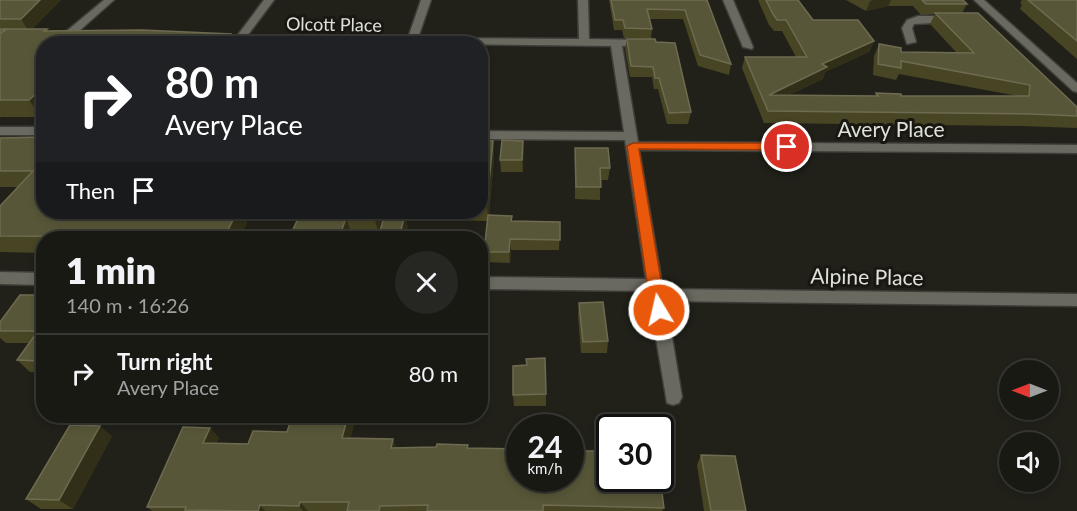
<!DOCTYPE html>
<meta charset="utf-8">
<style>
body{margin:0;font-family:Lato,sans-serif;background:#262622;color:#f1f3f6;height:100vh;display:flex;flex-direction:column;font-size:22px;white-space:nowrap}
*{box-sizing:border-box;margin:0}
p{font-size:20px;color:#9fa0a0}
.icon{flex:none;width:33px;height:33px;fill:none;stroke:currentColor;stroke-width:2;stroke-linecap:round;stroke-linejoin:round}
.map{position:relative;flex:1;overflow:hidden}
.panel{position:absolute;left:36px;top:231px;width:452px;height:192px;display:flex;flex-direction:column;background:#191914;border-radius:24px;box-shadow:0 3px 9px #0003,0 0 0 2px #373834}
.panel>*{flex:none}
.top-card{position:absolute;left:36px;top:36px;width:452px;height:183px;border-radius:24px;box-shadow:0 3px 9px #0003,0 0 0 2px #373834;background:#202124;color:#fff;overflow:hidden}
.needle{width:39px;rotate:270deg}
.tools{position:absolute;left:999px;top:360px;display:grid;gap:12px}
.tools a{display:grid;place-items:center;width:60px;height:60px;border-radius:50%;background:#191914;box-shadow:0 3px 9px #0003,0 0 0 2px #373834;font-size:30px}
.speed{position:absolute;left:506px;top:414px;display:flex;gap:12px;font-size:30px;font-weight:700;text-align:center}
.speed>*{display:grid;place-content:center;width:78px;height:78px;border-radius:50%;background:#191914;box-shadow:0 3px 9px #0003,0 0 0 2px #373834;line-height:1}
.speed small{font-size:15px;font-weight:400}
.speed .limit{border:3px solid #111;border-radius:9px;background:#fff;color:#111}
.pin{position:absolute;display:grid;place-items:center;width:51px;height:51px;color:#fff;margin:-26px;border:3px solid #fff;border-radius:50%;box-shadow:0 2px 6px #0007}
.me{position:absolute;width:66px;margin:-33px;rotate:351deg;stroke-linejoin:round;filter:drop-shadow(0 0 4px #0008)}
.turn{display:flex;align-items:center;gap:21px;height:126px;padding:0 30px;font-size:27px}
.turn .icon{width:78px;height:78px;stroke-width:2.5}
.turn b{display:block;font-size:42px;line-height:51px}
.then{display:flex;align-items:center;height:57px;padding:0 30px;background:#0003;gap:12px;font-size:22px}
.round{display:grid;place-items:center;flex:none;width:63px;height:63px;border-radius:32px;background:#262622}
.overview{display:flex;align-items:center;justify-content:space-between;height:102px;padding:0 30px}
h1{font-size:36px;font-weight:800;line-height:45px}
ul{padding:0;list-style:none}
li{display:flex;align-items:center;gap:18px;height:78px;padding:0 30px;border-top:2px solid #373834}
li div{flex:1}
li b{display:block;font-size:22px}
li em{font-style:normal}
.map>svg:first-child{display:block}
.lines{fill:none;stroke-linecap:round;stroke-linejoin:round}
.street-casing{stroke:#3e3e39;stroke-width:3}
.street{fill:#6a6960;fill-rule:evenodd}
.wall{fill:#484524}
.shaded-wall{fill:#312f18}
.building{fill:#585638;stroke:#6e6b51;stroke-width:1.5}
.route{fill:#ea580c;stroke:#983908;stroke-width:1.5}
.labels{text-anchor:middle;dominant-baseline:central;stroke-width:6;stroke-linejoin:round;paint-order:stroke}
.far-street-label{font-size:18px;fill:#e1e1dc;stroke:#181811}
.street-label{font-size:21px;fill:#e1e1dc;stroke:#181811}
</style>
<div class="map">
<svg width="1077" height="511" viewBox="0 0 1077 511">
<rect width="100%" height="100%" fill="#21211a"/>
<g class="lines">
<defs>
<g id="street">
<polygon points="104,0 114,0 70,39 62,39 62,35"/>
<polygon points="264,0 274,0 247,36 408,38 421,0 431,0 418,38 579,39 578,0 588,0 589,39 645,40 650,43 645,46 622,46 638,142 1077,145 1077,153 639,150 663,289 1077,294 1077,306 666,301 682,397 679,403 673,405 667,403 648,291 480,289 480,277 646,279 625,140 480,139 480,131 624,132 611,46 209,41 208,39 213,36 237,36"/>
<polygon points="723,0 733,0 753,47 752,49 743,47"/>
<polygon points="974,0 984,0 1077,83 1077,92 1073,91"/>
<polygon points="918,16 953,16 958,19 953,22 914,24 912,28 916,42 907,44 902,28 907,20"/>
<rect x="0" y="127" width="44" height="8"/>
<polygon points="0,272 44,273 44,285 0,284"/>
</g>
</defs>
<use href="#street" class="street-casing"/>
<use href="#street" class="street"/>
</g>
<g class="wall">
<polygon points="0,0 61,0 32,29 47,29 48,31 231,34 235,44 44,44 41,117 1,117 0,118"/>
<polygon points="609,0 707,0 731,64 729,75 698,66 683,19 650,19 652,29 651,39 624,38 622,30 614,30"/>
<polygon points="758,0 798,0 813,20 874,41 869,52 825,72 823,79 789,95 875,96 876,93 901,96 1018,96 899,74 896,80 873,75 874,56 879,44 901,52 957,53 930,24 935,14 921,15 913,6 888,6 866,11 846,0 963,0 967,4 962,13 1077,107 1077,128 1022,126 764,123 742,68 745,57 796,57 782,31 774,31 769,25"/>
<polygon points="1022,0 1077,0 1077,59 1020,9 1022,5 1020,3"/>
<polygon points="627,39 656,42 691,112 688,124 667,124 658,89 654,89 652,77 630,77 625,49"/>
<polygon points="44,137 44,212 242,212 247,223 240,238 44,238 44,253 0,252 0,206 18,187 0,187 0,138"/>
<polygon points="480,141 493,141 494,158 489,215 512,221 560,222 559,250 511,250 510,263 485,262 484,252 487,221 443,220 441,212 480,212"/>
<polygon points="523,141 523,172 501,172 500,160"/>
<polygon points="575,148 610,168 608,180 600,180 600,200 575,199"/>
<polygon points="301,212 384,212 379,234 352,234 350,238 289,238"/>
<polygon points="44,295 44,372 30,372 17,360 29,343 6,343 0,338 0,322"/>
<polygon points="579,303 608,341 607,353 581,353 578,315"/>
<polygon points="546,394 546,406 514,406 513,395"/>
<polygon points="292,416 356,416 350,439 393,439 396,448 436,447 468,445 468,448 581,451 664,508 662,511 152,511 147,507 210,428 219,438 216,444 248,444 287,432"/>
<polygon points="112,436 73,509 41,509 26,499"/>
<polygon points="701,455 746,511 704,511 697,465"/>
</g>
<g class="shaded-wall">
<polygon points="40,0 61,0 29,32 21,19"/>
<polygon points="874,0 891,0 888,6 866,11 870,1"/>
<polygon points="231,34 235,44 224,44"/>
<polygon points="874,41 869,52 825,72 823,79 765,107 769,95 822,64"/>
<polygon points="44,86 44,115 41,117 29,100"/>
<polygon points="493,141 494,158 488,221 487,204"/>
<polygon points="523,141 524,153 523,172 522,160"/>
<polygon points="237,212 242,212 247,223 240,238 224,238"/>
<polygon points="376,212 384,212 379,234 374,217"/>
<polygon points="405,214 408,227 405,238 399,238"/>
<polygon points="346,218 352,234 350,238 339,238"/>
<polygon points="510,239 511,250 510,263 509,252"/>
<polygon points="44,295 44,315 35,306"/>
<polygon points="44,352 44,366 38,361"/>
<polygon points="348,416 356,416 348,449 342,438"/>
<polygon points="100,426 112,436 73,509 59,500"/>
<polygon points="210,428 219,438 212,454 203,443"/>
<polygon points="393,439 397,450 391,448"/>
<polygon points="300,502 308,511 303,511 299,506"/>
<polygon points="260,505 265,511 258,511"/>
</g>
<g class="building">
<polygon points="0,0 40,0 21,19 0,19"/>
<polygon points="611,0 707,0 731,64 700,55 685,10 647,9 652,29 625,28 623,20 615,20"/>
<polygon points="766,0 798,0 813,20 858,20 874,41 822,64 827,67 769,95 878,96 876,93 901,94 901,96 1029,96 1030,85 901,61 901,68 878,64 879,44 901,48 901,52 974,53 935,13 978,13 1077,107 1077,116 1031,114 768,111 745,57 807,57 786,20 777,20 773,14"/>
<polygon points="922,0 963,0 967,4 926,4"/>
<polygon points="1028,0 1077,0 1077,41"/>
<polygon points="0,29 6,29 0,34"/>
<polygon points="7,29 47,29 44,31 142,30 231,34 224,44 44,44 44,86 29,100 0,100 0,34"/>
<polygon points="627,39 655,39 656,42 675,43 691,112 669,113 659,78 655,78 653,67 631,66"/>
<polygon points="44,137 41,140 44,140 44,212 237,212 224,238 203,238 203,237 0,236 0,206 33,171 0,171 0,138"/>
<polygon points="502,140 523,141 522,160 500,160"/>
<polygon points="480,141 493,141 487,204 480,204"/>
<polygon points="575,148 608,148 610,168 600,168 601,187 576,187"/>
<polygon points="301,212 376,212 374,217 346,218 339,238 289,238"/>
<polygon points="385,214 405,214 399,238 378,238"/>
<polygon points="488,215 512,216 511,221 560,222 560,240 510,239 509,252 484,252"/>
<polygon points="20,295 44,295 35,306 44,307 44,352 38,361 17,360 38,331 0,331 0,322"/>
<polygon points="603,302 608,341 583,342 579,303"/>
<polygon points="545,358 546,394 513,395 513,366 527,365 526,359"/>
<polygon points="292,416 348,416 342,438 393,439 391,448 436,447 437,444 468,445 467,448 519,449 519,478 570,478 570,446 581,446 581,451 609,451 609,478 660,478 664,508 543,505 543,511 427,511 428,505 380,506 379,511 347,511 349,502 300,502 299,506 260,505 258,511 185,510 186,507 147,507 183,427 210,428 203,443 248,444 253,431 287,432"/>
<polygon points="70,425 100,426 59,500 26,499"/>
<polygon points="701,455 735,456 746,511 711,511"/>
</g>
<polygon class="route" points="633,143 787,143 793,147 787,150 639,149 666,310 664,314 653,314 651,310 627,146"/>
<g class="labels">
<g class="far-street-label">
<text transform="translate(334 24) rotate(1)">Olcott Place</text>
</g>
<g class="street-label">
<text x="891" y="128">Avery Place</text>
<text transform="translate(867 276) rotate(1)">Alpine Place</text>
</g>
</g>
</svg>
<div class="tools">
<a><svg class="needle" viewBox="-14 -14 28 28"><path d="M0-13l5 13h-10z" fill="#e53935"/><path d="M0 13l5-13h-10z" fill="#9fa0a0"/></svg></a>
<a><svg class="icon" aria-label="sound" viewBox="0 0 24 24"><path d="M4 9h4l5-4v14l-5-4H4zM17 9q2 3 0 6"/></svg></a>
</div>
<div class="speed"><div>24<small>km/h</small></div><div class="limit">30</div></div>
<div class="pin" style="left:787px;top:147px;background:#d93025"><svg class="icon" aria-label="arrive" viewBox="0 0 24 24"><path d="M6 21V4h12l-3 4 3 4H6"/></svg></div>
<svg class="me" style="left:659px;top:310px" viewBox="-20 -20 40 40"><circle r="17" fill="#ea580c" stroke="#fff" stroke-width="3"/><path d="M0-11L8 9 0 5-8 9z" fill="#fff"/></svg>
<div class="top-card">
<div class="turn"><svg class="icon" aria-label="right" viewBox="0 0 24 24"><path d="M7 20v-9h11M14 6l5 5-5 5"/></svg><div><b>80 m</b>Avery Place</div></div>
<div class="then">Then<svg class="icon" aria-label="arrive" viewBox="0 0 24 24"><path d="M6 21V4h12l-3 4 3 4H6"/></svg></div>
</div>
<section class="panel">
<div class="overview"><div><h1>1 min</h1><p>140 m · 16:26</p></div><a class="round"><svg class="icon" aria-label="close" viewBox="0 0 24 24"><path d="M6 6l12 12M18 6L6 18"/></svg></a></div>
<ul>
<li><svg class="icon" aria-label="right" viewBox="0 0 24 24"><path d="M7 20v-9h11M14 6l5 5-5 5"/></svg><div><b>Turn right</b><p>Avery Place</p></div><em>80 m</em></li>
</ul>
</section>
</div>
